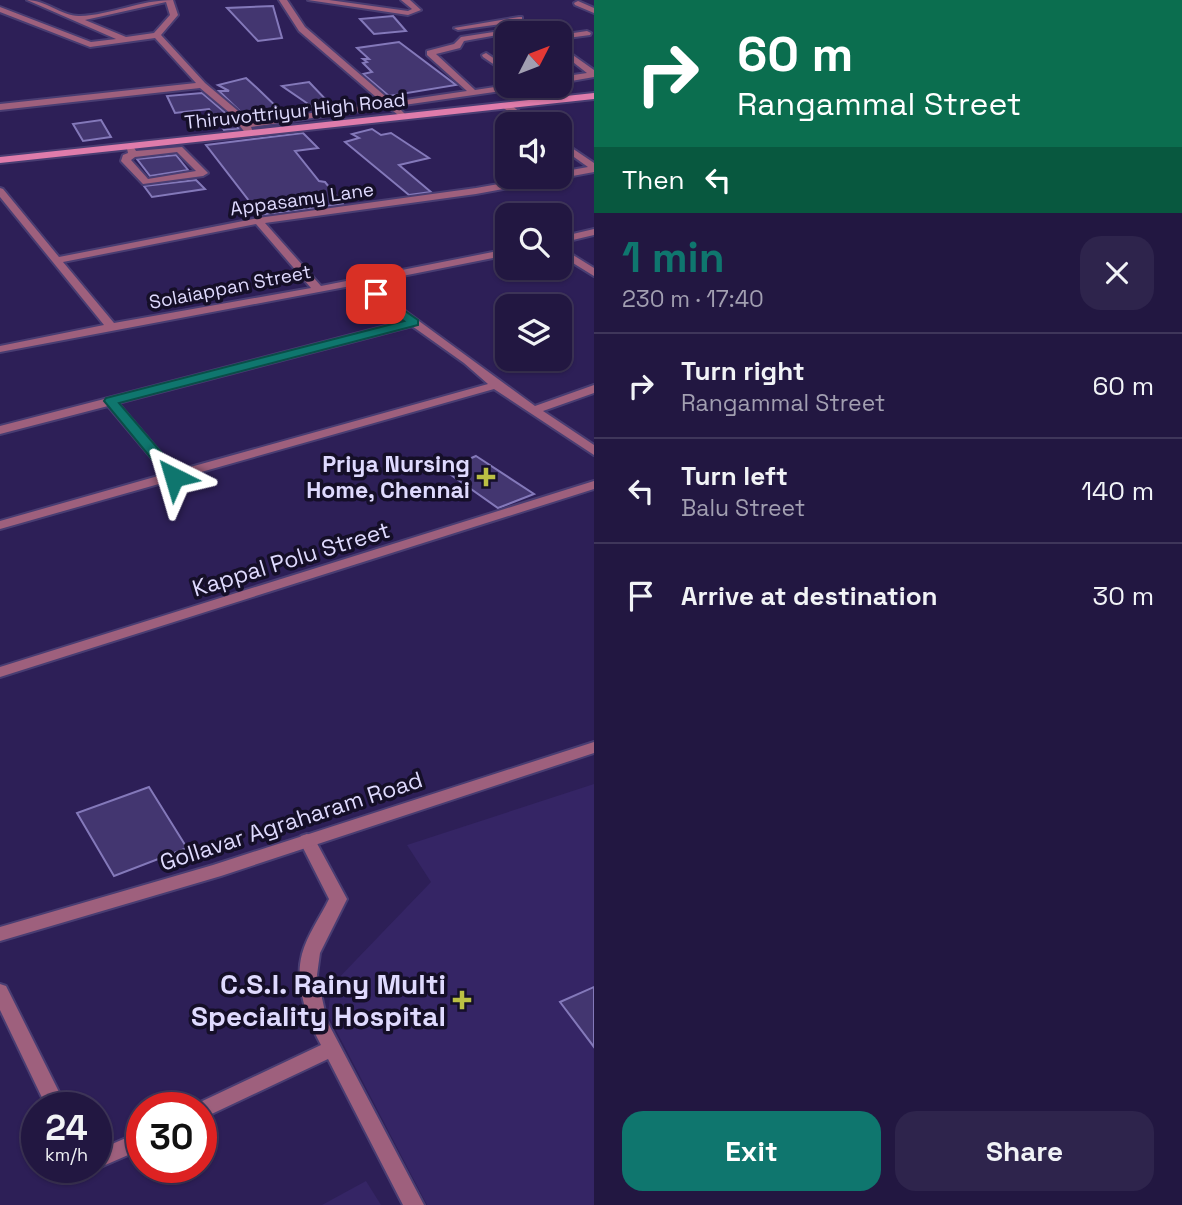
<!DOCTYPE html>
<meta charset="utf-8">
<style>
body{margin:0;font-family:"Space Grotesk",sans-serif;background:#2e244c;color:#f1f3f6;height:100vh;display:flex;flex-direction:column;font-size:26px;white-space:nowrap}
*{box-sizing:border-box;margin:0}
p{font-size:23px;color:#a29fb1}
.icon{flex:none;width:38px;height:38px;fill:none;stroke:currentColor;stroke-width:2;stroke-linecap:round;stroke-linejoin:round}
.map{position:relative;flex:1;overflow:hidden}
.drawer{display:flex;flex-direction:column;background:#221741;width:588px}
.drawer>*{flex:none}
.guide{background:#0b6e4f;color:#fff;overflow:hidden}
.needle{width:46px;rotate:48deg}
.fabs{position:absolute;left:495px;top:21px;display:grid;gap:14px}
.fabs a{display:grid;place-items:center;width:77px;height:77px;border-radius:14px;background:#221741;box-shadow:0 2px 5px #0004,0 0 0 2px #3f365a;font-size:35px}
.speed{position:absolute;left:21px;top:1092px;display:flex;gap:14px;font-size:35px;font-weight:700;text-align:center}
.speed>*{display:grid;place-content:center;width:91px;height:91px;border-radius:50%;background:#221741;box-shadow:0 2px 5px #0004,0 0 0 2px #3f365a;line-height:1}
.speed small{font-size:18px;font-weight:400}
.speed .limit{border:10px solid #d22;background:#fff;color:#111}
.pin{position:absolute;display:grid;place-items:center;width:60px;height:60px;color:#fff;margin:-30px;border-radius:14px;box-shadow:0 4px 10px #0006}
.me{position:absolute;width:77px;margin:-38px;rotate:320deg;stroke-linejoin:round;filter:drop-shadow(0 0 5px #0008)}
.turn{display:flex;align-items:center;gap:24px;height:147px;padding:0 28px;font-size:32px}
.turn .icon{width:91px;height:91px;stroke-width:2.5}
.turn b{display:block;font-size:49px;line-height:60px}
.then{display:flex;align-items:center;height:66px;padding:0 28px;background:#0003;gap:14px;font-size:26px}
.round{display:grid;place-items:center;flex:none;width:74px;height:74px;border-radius:21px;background:#2e244c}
.head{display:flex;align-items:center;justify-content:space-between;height:119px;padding:0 28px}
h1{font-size:42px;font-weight:600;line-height:52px;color:#0f766e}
.action{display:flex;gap:14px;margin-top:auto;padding:14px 28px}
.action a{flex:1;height:80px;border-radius:21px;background:#0f766e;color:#fff;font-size:28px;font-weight:600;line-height:80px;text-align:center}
.action a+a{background:#2e244c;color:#f1f3f6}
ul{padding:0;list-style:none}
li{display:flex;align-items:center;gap:21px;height:105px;padding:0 28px;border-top:2px solid #3f365a}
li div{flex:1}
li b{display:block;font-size:26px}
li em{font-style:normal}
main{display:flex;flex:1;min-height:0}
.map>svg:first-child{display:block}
.built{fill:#352565}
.building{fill:#433670;stroke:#8479ba;stroke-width:2}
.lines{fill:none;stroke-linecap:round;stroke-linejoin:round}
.minor-casing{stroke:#493d72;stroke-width:4}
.tertiary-casing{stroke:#493d72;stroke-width:4}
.secondary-casing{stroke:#493d72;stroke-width:4}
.minor{fill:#9e607d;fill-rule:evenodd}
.tertiary{fill:#9e607d;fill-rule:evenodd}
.secondary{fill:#df7cab;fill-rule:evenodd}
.route{fill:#0f766e;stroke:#0a4d48;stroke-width:2}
.poi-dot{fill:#bbc044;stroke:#150f28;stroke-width:2.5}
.labels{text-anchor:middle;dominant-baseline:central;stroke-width:7;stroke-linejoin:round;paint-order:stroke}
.far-street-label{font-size:19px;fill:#dfdafe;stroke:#150f28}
.poi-label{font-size:23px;font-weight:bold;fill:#dfdafe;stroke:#150f28;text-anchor:end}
.street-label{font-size:23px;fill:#dfdafe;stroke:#150f28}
.near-poi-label{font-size:28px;font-weight:bold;fill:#dfdafe;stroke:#150f28;text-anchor:end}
</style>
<main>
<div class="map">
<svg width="594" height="1205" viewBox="0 0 594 1205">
<rect width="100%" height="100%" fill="#2d1f57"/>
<g class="built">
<polygon points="594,784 594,1205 427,1205 328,1015 331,986 431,882 407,845"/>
<polygon points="366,1181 381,1205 322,1205"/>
</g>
<g class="building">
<polygon points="273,6 282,38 258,41 227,8"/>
<polygon points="393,16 406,31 374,34 360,19"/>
<polygon points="399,42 456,85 389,96 363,74 372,72 363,63 367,62 363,59 369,59 357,48"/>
<polygon points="246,78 257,88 284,114 248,119 219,91 229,91 218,85"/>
<polygon points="309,82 331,105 314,108 282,86"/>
<polygon points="202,93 229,116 239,129 224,130 209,109 175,113 167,96"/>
<polygon points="101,120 111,137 83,141 73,124"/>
<polygon points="372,129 381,135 391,133 429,158 399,165 431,192 409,195 345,142 359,138 352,134"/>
<polygon points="303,133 318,148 295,151 319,181 325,182 343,204 260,215 206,145"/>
<polygon points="176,155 188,170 150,176 137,159"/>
<polygon points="196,180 205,189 152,197 144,186"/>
<polygon points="476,456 534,494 498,508 444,470"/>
<polygon points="149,787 187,848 114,876 77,813"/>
<polygon points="594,987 594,1047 560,1002"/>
</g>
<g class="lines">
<defs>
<g id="minor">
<path d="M27,0C46,0 63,17 80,16C111,15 140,0 173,0L178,15L161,35L205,83L237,110L247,122L383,103L299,31L279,0H287L305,27L392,102L467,91L427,55V51L454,44L461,37L533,26L537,28L464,41L460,48L436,54L475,90L508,85L523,86L522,88L397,106L406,115L402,118L388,107L251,127L253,132L249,135L246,134L231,114L200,88L0,110V104L196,83L155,38L90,47L0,12V7L91,42L116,39ZM166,2L170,15L154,33L126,37L85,20Z"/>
<polygon points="308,0 329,0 408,11 412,9 401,0 410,0 421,10 408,15"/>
<polygon points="578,1 594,8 594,13 575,5 574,3"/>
<polygon points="519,17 522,17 522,21 458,30 454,28"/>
<polygon points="587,31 591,33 590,35 560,39 560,35"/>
<polygon points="560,46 594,70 594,77 560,83 560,77 587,73 560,52"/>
<polygon points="486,53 508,68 508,74 483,57 482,55"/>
<polygon points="502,103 508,103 536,124 527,124 502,107"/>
<path d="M560,140L594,163V172L476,194L265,223L321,286L508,249V255L367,283L535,406L594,385V393L543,411L594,445V455L494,389L0,529V521L165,474L108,406L0,434V426L405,321L356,285L0,352V346L104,325L0,197V188L3,189L59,257L258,218L476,188L539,177H560V172L588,167L560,147ZM256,224L311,288L114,323L63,262ZM412,326L464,363L488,384L176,471L118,403Z"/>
<path d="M126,144H132L136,151L182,147L208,173L203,176L143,184L121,161L123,155L128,153ZM177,152L196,171L148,179L131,160L135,157Z"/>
<polygon points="594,229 594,235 560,243 560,237"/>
<polygon points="560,247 594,268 594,276 560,255"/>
<polygon points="594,481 594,489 0,677 0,667"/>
<path d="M307,834L313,836L347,899L320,953L317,975L327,1021L424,1205H403L328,1059L201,1119V1108H193L194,1105L321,1045C307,1019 294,984 302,954C307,935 321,916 329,899L299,840L301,836Z"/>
<polygon points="0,984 6,986 67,1108 47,1108 0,1010"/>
<polygon points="142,1131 142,1149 96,1169 91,1167 96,1167 96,1151"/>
</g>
<polygon id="tertiary" points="594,742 594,753 221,876 0,941 0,927 213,865"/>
<polygon id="secondary" points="594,93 594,99 0,163 0,157"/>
</defs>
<use href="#minor" class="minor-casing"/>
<use href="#tertiary" class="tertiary-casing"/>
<use href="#secondary" class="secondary-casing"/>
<use href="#minor" class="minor"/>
<use href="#tertiary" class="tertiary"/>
<use href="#secondary" class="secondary"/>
</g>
<polygon class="route" points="376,291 418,320 418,325 119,403 179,473 181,477 179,480 169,480 104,401 106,398 404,321 371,297 369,294"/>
<g class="poi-dot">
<path d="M482.5 466.5h7v7h7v7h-7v7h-7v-7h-7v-7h7z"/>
<path d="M458.5 989.5h7v7h7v7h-7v7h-7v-7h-7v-7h7z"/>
</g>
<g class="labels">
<g class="far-street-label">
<text transform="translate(295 111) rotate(-6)">Thiruvottriyur High Road</text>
<text transform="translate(302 199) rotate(-8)">Appasamy Lane</text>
<text transform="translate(230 287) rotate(-11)">Solaiappan Street</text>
</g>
<g class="poi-label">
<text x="470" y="464">Priya Nursing<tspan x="470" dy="26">Home, Chennai</tspan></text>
</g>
<g class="street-label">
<text transform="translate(291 559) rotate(-17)">Kappal Polu Street</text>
<text transform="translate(291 821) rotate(-18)">Gollavar Agraharam Road</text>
</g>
<g class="near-poi-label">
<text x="446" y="984">C.S.I. Rainy Multi<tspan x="446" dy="32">Speciality Hospital</tspan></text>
</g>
</g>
</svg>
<div class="fabs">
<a><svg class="needle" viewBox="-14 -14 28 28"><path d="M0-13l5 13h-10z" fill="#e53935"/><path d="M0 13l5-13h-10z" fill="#a29fb1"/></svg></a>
<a><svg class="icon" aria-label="sound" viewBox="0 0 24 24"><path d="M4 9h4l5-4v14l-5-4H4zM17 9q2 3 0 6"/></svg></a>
<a><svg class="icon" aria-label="search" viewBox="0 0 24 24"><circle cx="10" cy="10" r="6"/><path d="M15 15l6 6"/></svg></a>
<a><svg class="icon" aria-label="layers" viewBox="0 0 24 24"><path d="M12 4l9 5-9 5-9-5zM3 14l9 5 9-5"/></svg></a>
</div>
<div class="speed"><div>24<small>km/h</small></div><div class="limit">30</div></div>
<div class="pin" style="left:376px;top:294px;background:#d93025"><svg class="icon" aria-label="arrive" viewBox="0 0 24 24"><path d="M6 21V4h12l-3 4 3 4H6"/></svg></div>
<svg class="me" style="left:174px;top:477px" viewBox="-20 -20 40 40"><path d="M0-17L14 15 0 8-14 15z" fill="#0f766e" stroke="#fff" stroke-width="4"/></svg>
</div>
<section class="drawer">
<div class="guide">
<div class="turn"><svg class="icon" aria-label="right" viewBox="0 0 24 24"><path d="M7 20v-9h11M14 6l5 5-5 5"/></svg><div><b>60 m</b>Rangammal Street</div></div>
<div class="then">Then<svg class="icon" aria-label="left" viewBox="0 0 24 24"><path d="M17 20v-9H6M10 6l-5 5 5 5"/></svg></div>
</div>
<div class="head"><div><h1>1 min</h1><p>230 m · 17:40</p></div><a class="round"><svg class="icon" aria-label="close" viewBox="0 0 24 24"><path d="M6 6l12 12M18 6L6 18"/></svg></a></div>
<ul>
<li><svg class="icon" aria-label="right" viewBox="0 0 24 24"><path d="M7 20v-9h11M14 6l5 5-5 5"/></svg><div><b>Turn right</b><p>Rangammal Street</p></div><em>60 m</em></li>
<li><svg class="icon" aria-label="left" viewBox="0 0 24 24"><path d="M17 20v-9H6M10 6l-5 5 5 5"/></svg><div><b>Turn left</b><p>Balu Street</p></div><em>140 m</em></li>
<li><svg class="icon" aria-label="arrive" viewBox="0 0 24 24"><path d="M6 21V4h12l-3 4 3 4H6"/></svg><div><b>Arrive at destination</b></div><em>30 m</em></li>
</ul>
<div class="action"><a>Exit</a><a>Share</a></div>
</section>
</main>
